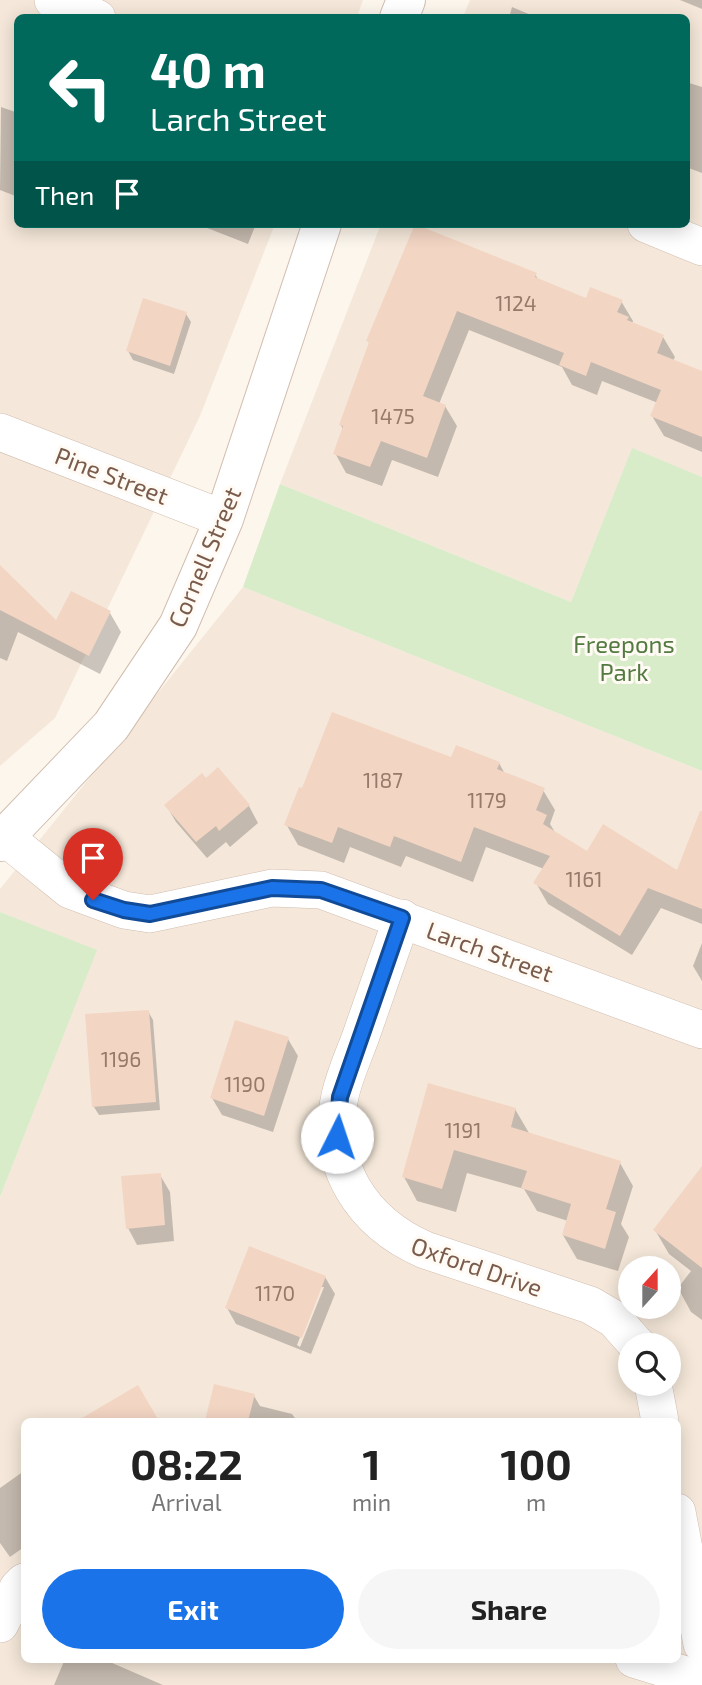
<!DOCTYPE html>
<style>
body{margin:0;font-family:"Exo 2",sans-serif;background:#f6f6f6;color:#222;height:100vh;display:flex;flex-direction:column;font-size:26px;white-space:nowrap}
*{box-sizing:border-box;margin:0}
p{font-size:23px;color:#767676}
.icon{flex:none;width:38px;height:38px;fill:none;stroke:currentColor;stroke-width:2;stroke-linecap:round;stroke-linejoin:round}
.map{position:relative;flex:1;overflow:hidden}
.drawer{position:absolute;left:21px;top:1418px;width:660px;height:245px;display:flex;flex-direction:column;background:#fff;border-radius:10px;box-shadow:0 4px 18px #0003}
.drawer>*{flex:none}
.banner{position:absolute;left:14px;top:14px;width:676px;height:214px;border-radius:10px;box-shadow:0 4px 18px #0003;background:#00695c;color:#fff;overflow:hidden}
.needle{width:46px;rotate:21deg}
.controls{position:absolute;left:618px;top:1256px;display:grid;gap:14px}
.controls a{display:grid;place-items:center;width:63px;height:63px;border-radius:50%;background:#fff;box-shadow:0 4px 18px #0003;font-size:35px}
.pin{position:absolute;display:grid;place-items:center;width:60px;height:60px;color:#fff;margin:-72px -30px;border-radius:50% 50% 50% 0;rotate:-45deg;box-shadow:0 0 7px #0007}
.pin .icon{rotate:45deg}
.me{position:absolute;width:77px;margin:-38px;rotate:4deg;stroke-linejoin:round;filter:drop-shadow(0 0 5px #0008)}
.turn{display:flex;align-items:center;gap:24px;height:147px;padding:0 21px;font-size:32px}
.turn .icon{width:91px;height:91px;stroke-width:2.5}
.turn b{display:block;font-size:49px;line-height:60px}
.then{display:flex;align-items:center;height:66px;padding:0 21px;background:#0003;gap:14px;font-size:26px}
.eta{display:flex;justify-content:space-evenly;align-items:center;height:119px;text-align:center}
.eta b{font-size:42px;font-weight:700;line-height:49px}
.primary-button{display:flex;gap:14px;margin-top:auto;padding:14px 21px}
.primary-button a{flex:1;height:80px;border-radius:42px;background:#1a73e8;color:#fff;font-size:28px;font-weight:700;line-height:80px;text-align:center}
.primary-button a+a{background:#f6f6f6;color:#222}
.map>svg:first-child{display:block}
.residential{fill:#f5e8da;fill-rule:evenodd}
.green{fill:#d8ecc9}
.shadow{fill:#0003;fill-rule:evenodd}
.building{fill:#f3d5c3}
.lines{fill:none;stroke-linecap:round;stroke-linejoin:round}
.minor-casing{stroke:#d1beb0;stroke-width:38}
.tertiary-casing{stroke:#d1beb0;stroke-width:40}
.minor{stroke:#fff;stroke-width:37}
.tertiary{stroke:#fff;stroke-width:38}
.route-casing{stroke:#114b97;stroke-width:18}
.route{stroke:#1a73e8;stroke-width:12}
.labels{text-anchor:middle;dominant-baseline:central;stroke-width:6;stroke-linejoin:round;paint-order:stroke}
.number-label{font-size:21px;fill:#987a6a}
.street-label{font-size:24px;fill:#7a5c4d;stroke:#fffaf3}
.park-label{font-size:24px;fill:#537a41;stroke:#fffaf3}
</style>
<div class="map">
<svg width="702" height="1685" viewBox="0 0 702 1685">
<rect width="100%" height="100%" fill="#fdf6ec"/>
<g class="residential">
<polygon points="0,0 363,0 357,17 18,18 18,224 275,224 200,416 55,718 0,766"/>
<polygon points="470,0 702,0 702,477 632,449 571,602 280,484 381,224 686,224 686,18 463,17"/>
<path d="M243,587L702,771V1685H0V1197L96,951L0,912V889ZM630,1269H668V1307H630ZM630,1346H668V1384H630ZM24,1421H677V1659H24Z"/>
</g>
<g class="green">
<polygon points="632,448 702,477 702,771 243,587 280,484 571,602"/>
<polygon points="0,912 97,950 0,1197"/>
</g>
<g class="shadow">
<polygon points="680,0 702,0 702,9"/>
<polygon points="512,7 538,18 509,18"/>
<polygon points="686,82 702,87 702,173 686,167"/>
<polygon points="1,107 18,113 18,197 0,190"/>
<polygon points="151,224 164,224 163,228"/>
<polygon points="197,224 256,224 248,244"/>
<polygon points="535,274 539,281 587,300 621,301 633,321 632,324 663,337 675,357 673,361 702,373 702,452 664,436 652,416 658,403 602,381 597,395 572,385 562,367 469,330 439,404 445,406 457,426 438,477 392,460 382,486 346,473 335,453 343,430 341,425 370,345 368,341"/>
<polygon points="186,314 191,322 174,374 133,360 128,351"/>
<polygon points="0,567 57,623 110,613 121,632 100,674 18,632 7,661 0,658"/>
<polygon points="452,760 499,763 505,774 543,790 555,810 550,824 556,834 587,854 678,873 702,854 702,924 661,908 632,955 548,904 536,883 544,869 486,847 473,882 406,856 401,867 350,847 344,863 298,845 286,824"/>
<polygon points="166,805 249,806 258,823 230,847 226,842 207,858 176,822"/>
<polygon points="702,943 702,981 693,966"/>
<polygon points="148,1011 153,1020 160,1110 99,1115 94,1107 87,1016"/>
<polygon points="288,1039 298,1056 273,1132 222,1115 212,1098"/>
<polygon points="515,1109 529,1133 620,1163 633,1186 621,1224 629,1237 618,1271 577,1259 563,1235 568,1221 537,1211 524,1189 467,1173 456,1212 417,1201 404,1177"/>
<polygon points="160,1175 170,1192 174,1241 137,1245 128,1228"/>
<polygon points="702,1199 702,1320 691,1312 678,1288 691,1271 669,1254 655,1230"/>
<path d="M325,1277L335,1294L311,1354L236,1324L227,1308ZM320,1287H324L300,1347L297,1345Z"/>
<polygon points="254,1396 260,1406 292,1414 297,1421 207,1421"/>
<polygon points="24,1471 24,1547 10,1557 0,1543 0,1488"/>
<polygon points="65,1659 82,1661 85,1659 103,1659 163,1685 54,1685"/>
</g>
<g class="building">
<polygon points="415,224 537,273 535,277 586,298 590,287 623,300 617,312 629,317 627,320 664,335 657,353 702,371 702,437 650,416 661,390 591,362 586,376 559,365 564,353 457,311 423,396 446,405 427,458 381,441 370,467 333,454 343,426 339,425 369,342 366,341"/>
<polygon points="143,298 187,312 170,366 126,351"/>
<polygon points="0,565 56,620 71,591 111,611 89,656 0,610"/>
<polygon points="332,712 451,757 456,745 500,762 497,769 545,788 536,810 547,815 543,824 587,851 603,824 677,870 700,811 702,811 702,909 648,888 620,936 533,883 550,856 474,827 461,862 394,836 390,847 338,827 332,843 284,825 299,787 302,788"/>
<polygon points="218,767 250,805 219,831 216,826 196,842 164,805 202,773 206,778"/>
<polygon points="149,1010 156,1102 92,1107 85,1014"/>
<polygon points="235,1020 289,1037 264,1116 210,1098"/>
<polygon points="428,1083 516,1108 511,1127 621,1161 606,1209 616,1212 605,1249 562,1235 571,1204 521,1188 527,1171 454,1150 442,1189 402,1177"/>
<polygon points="702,1166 702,1268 653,1230"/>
<polygon points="161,1173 165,1225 126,1229 121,1176"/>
<polygon points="249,1246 326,1276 302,1338 225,1308"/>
<polygon points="214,1384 255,1394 248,1421 205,1421"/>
<polygon points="138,1385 159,1421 77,1421"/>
</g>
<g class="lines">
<defs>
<g id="minor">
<polyline points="53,0 97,18"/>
<polyline points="646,224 702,247"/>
<polyline points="0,432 224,519"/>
<polyline points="6,838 70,890 124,910 150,914 272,888 321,890 702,1030"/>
<path d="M402,918C389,955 376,993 363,1030C356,1051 345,1073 340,1096C324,1166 363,1223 425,1250L590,1305L614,1319L638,1346"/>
<polyline points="653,1384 660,1421"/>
<polyline points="677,1512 702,1644"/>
<polyline points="0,1624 18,1588 24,1582"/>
<polyline points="634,1659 702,1680"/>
</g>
<g id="tertiary">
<polyline points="399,18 406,0"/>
<polyline points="0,842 111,726 178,626 224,519 322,224"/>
</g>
</defs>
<use href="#minor" class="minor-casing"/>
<use href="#tertiary" class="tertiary-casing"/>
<use href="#minor" class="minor"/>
<use href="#tertiary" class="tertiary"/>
</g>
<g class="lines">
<defs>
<polyline id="route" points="93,900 124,910 150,914 272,888 321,890 402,918 340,1097 337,1137"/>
</defs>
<use href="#route" class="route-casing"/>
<use href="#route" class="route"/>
</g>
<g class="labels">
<g class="number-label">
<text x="516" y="302">1124</text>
<text x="393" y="415">1475</text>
<text x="383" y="779">1187</text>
<text x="487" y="799">1179</text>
<text x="584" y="878">1161</text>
<text x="121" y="1058">1196</text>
<text x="245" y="1083">1190</text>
<text x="463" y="1129">1191</text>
<text x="275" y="1292">1170</text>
</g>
<g class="street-label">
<text transform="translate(112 475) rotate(21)">Pine Street</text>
<text transform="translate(204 557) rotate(-67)">Cornell Street</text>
<text transform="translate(490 951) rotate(20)">Larch Street</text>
<text transform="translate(477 1266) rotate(19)">Oxford Drive</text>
</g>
<g class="park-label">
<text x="624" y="643">Freepons<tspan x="624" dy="28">Park</tspan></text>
</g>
</g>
</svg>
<div class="controls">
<a><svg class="needle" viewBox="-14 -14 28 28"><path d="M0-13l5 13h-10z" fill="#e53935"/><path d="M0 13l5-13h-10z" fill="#767676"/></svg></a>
<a><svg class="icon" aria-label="search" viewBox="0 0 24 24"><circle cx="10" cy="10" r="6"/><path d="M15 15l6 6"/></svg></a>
</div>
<div class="pin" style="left:93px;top:900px;background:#d93025"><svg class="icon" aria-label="arrive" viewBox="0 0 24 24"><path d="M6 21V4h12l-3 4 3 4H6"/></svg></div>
<svg class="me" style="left:337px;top:1137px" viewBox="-20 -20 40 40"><circle r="19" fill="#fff"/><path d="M0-13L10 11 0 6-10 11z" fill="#1a73e8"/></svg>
<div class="banner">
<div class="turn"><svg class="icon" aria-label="left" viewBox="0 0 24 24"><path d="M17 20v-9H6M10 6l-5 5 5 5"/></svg><div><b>40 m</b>Larch Street</div></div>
<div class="then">Then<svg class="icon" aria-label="arrive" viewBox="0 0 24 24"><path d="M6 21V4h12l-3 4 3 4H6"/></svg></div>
</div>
<section class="drawer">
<div class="eta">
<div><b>08:22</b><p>Arrival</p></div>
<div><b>1</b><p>min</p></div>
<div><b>100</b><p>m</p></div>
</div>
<div class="primary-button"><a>Exit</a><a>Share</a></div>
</section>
</div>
